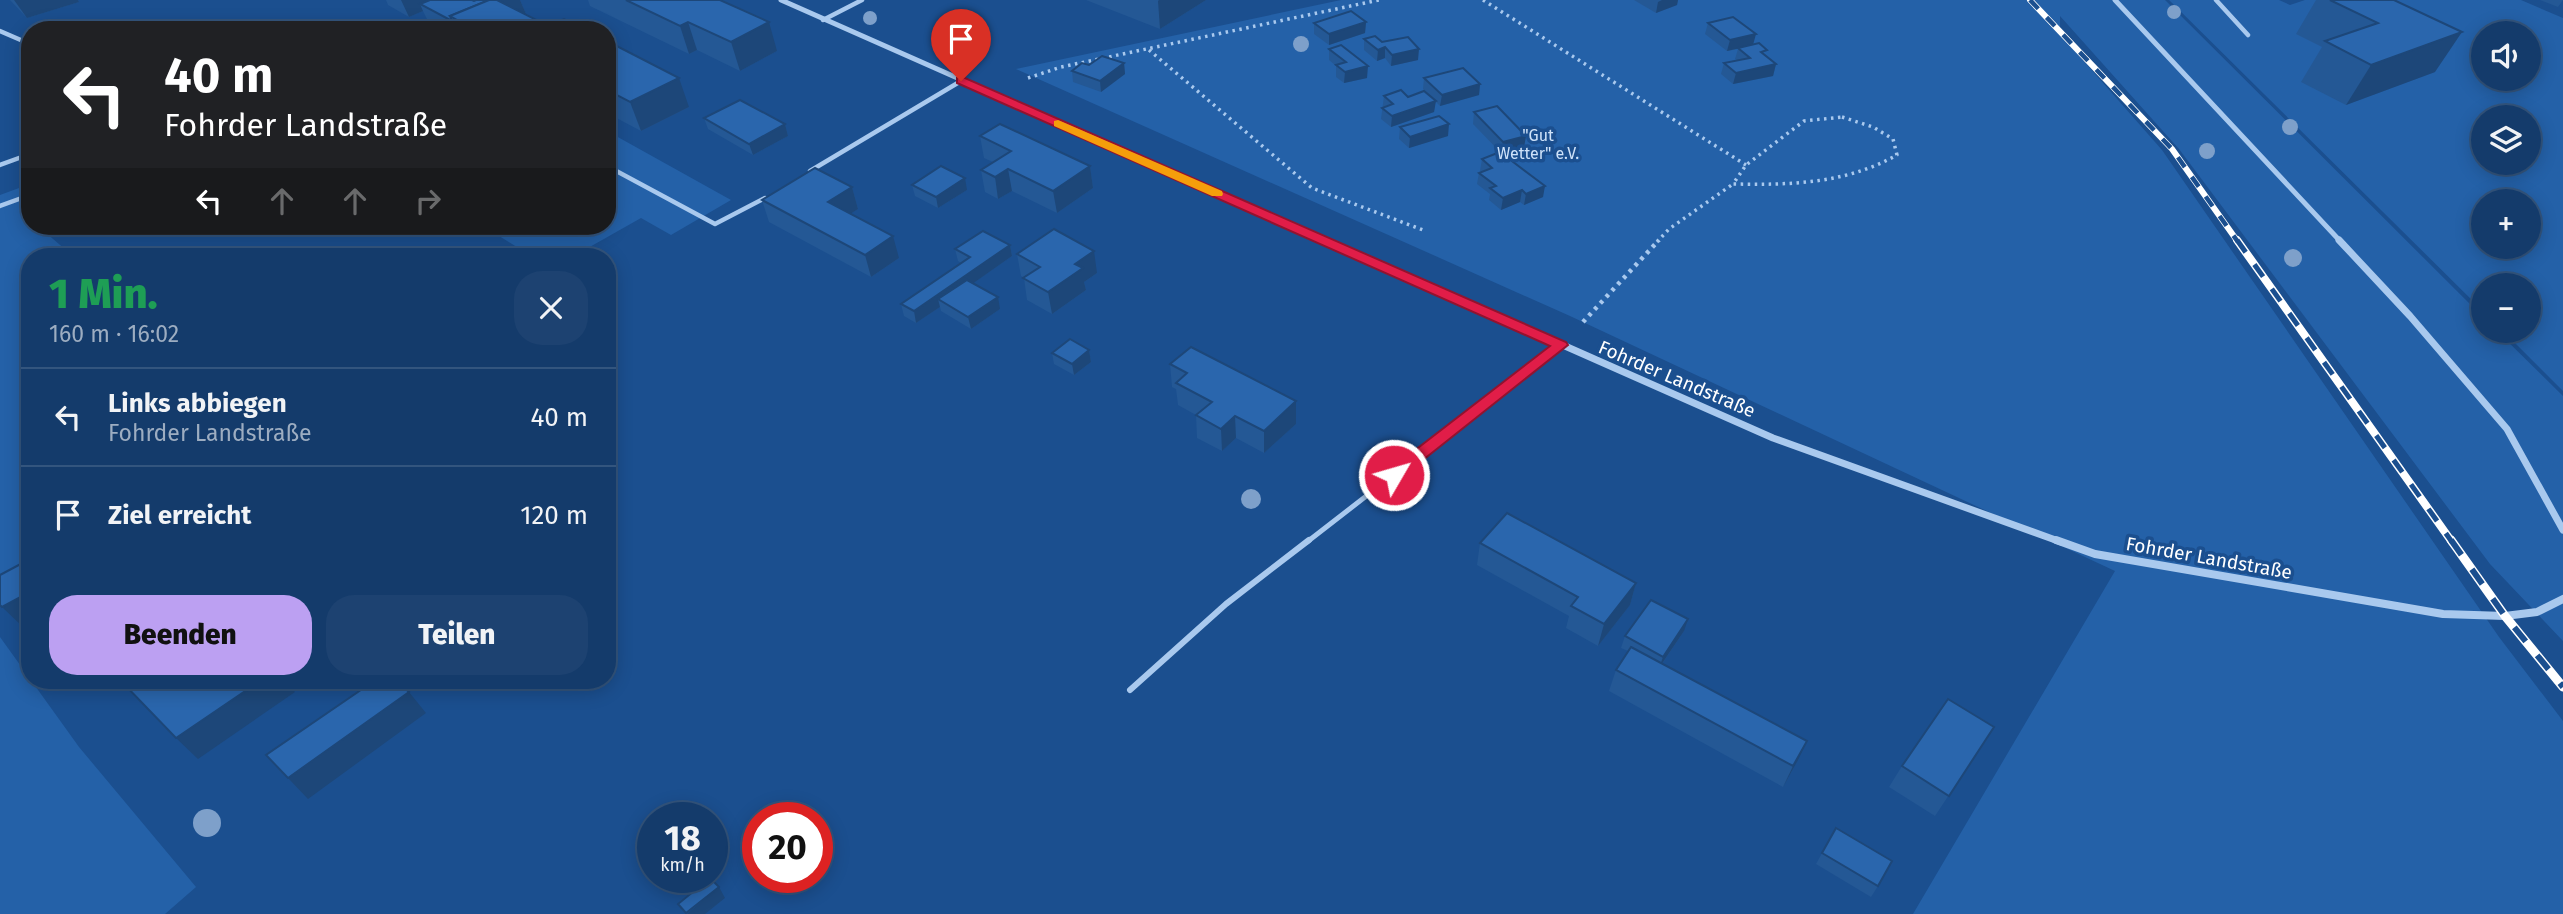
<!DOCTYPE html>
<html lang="de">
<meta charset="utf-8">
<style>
body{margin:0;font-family:"Fira Sans",sans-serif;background:#1d4271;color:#f1f3f6;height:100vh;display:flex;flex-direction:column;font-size:26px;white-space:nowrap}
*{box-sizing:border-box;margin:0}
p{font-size:23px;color:#9dadc1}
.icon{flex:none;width:38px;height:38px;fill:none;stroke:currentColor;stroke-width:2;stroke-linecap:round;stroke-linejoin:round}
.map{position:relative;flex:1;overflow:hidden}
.sheet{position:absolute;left:21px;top:248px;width:595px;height:441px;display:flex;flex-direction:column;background:#143b6b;border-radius:28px;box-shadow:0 4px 18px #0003,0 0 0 2px #33557e}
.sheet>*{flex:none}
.hud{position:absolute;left:21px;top:21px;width:595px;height:214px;border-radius:28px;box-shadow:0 4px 18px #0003,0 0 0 2px #33557e;background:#202124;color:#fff;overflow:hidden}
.controls{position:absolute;left:2471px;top:21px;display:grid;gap:14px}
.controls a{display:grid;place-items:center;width:70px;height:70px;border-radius:50%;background:#143b6b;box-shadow:0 4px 18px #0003,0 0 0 2px #33557e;font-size:35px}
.speed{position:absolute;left:637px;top:802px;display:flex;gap:14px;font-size:35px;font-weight:700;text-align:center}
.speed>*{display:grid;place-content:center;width:91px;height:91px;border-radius:50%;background:#143b6b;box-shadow:0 4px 18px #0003,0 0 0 2px #33557e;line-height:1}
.speed small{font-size:18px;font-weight:400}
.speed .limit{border:10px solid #d22;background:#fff;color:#111}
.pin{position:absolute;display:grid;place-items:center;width:60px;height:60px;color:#fff;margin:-72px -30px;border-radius:50% 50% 50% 0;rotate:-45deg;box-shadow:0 0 7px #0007}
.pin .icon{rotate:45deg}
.me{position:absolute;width:77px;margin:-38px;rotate:52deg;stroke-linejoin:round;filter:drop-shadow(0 0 5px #0008)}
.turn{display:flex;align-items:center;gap:24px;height:147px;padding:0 28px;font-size:32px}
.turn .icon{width:91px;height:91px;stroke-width:2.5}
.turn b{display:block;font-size:49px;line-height:60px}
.lanes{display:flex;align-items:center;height:66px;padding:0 28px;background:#0003;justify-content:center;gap:35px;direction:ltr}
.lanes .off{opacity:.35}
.round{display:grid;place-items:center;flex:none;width:74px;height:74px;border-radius:28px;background:#1d4271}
.headline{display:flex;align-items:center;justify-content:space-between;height:119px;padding:0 28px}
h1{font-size:42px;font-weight:800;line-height:52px;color:#1e9e55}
.action{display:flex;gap:14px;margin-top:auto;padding:14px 28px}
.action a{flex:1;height:80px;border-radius:28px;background:#bca0f2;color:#111;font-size:28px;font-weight:800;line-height:80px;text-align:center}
.action a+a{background:#1d4271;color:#f1f3f6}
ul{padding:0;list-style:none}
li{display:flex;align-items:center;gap:21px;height:98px;padding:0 28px;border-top:2px solid #33557e}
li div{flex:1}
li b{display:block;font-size:26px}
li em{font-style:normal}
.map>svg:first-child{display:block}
.green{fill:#2461a8;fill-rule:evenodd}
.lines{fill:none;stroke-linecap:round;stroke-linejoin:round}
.path-far1{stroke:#a9c9ee;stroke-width:3.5;stroke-dasharray:2.5 4.5;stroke-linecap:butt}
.path{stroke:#a9c9ee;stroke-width:4.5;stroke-dasharray:3.5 5;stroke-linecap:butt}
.service-far2{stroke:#a9c9ee;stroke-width:4.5}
.service-far1{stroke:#a9c9ee;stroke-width:5}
.service{stroke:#a9c9ee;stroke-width:6}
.minor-far2{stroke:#a9c9ee;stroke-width:5}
.minor-far1{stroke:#a9c9ee;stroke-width:7}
.minor{stroke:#a9c9ee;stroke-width:8}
.rail-far2-casing{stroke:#fff;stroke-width:6}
.rail-far1-casing{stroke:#fff;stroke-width:8}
.rail-casing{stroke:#fff;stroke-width:9}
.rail-far2{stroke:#1b4f8f;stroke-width:4.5;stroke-dasharray:12;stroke-linecap:butt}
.rail-far1{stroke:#1b4f8f;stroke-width:5;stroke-dasharray:15;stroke-linecap:butt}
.rail{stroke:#1b4f8f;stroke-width:6;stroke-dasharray:18;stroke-linecap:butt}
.tree{fill:#7ea0ca}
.wall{fill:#245895}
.shaded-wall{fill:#1d4779}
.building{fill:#2a66ad;stroke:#1d4779;stroke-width:2}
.route{fill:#e11d48;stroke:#92132f;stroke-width:2}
.slow{fill:#f59e0b}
.labels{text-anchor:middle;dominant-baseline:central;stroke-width:7;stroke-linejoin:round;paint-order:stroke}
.far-park-label{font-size:16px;fill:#cfe3fa;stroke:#1b4f8f}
.street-label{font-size:19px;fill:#fff;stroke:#1b4f8f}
</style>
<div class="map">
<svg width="2563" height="914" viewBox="0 0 2563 914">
<rect width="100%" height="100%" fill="#1b4f8f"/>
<g class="green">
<polygon points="1341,0 2165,0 2483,317 2483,331 2497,331 2563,396 2563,641 2490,564 2179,149 2060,16 2060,34 2162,150 2499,637 2563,721 2563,914 1913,914 2115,571 1570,316 1016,69"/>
<path d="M2169,0H2279L2290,5L2305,0H2521L2563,18V391L2503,331H2529V285H2483V311ZM2483,33H2529V79H2483ZM2483,117H2529V163H2483ZM2483,201H2529V247H2483Z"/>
<polygon points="607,131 731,200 671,235 641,218 572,257 533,257 483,226 607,226"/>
<polygon points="30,184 30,210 23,212 30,218 30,226 38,226 74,257 30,257 30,569 0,586 0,195"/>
<polygon points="0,637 79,747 196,887 165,914 0,914"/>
</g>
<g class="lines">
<g class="path-far1">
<polyline points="1483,0 1746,165"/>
<polyline points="1149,50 1312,188 1423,230"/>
<polyline points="1028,78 1061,67 1379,0"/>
<path d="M1842,117L1873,127L1893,139L1897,155C1845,184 1791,185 1733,184L1746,165L1804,121Z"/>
<polyline points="1657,242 1669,229 1733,184"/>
</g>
<polyline class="path" points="1583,322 1659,240"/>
<g class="service-far2">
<polyline points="2216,0 2248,35"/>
<polyline points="823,20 862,0"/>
<polyline points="0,31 30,44"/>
<polyline points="0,165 30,154"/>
<polyline points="607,166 715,224 765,198"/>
<polyline points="810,171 961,81"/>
<polyline points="0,206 30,195"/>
</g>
<polyline class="service-far1" points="1307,542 1561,345"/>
<polyline class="service" points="1130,690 1226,604 1309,540"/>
<g class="minor-far2">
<polyline points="781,0 1329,242"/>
<polyline points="2115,0 2341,242"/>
</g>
<g class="minor-far1">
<polyline points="1325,240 1773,438 2061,542"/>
<polyline points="2339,240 2410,316 2507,429 2563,530"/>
</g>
<polyline class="minor" points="2056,540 2095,554 2443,614 2505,616 2537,612 2563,599"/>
<defs>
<polyline id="rail-far2" points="2030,0 2172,149 2238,242"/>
<polyline id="rail-far1" points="2237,240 2452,542"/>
<polyline id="rail" points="2451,540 2505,616 2563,687"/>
</defs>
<use href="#rail-far2" class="rail-far2-casing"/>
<use href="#rail-far1" class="rail-far1-casing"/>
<use href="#rail" class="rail-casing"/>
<use href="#rail-far2" class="rail-far2"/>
<use href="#rail-far1" class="rail-far1"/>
<use href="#rail" class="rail"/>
</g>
<g class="tree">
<circle cx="2174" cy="12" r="7"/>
<circle cx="870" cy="18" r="7"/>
<circle cx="1301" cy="44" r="8"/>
<circle cx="2290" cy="127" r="8"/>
<circle cx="2207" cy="151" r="8"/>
<circle cx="2293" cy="258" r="9"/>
<circle cx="1251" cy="499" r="10"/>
<circle cx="207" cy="823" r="14"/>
</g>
<g class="wall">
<polygon points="10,0 78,0 79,2 27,18"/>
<polygon points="386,0 520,0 526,14 525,14 548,26 585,30 439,30 430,25 423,11 409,17 388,5"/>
<polygon points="588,0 720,0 777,51 740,71 697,50 689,54 590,6"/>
<polygon points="1086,0 1206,0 1160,29"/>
<polygon points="1634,0 1678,0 1677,5 1656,13"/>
<polygon points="2316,0 2394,0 2435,72 2346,105 2301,82 2322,47 2296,34"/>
<polygon points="2540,0 2563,0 2558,7"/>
<polygon points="1366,22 1365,33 1329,45 1314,34 1314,23"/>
<polygon points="1708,23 1753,44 1776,64 1773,76 1733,84 1721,74 1724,63 1737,60 1735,59 1738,49 1727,51 1705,34"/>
<polygon points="1364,39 1382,42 1418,60 1391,66 1385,58 1377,61 1364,50"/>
<polygon points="607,41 689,107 641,131 607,113"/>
<polygon points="1329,49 1367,78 1344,83 1336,77 1336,66 1329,60"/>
<polygon points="1124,63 1125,74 1101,92 1073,82 1072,71 1089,65"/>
<polygon points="1424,78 1480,84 1479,95 1440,106 1435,101 1434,112 1391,127 1381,119 1384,96 1408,97 1434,100 1423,89"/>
<polygon points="1474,112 1526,136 1524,147 1501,153 1473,124"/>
<polygon points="704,118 785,124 788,136 753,155 708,129"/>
<polygon points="1400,127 1448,136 1409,148 1399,139"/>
<polygon points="980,136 1090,166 1093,188 1057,213 1012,191 998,199 985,192 981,170 993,162 984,158"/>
<polygon points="1482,159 1543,197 1524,205 1520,202 1501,210 1489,200 1490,194 1477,184 1479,173 1481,172 1480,171"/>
<polygon points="912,185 967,190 938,208 915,196"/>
<polygon points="852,187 858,209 850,213 899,258 871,277 769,222 762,200"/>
<polygon points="1010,245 1012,256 973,283 1000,309 971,329 941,311 940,307 916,323 904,316 901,304 961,263 958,261 955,249"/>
<polygon points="1017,254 1097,273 1084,282 1086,290 1052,314 1027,300 1024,278 1021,276"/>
<polygon points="1089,350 1091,362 1074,375 1054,364 1052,353"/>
<polygon points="1170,364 1296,401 1296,424 1264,453 1236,438 1222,451 1197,438 1196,415 1178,405 1176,389 1172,387"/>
<polygon points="1480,543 1636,583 1630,605 1598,646 1566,628 1569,616 1477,565"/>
<polygon points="1684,631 1662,664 1797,762 1783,787 1609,691 1616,670 1628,651 1621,648 1625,636"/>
<polygon points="1994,727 1935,816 1889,787 1902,766"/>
<polygon points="1836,828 1878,886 1871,897 1816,864"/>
</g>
<g class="shaded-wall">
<polygon points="14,0 78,0 79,2 27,18"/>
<polygon points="401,0 448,0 420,4 423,11 409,17"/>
<polygon points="467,0 520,0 526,14 490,30"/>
<polygon points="1159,0 1206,0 1160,29 1158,1"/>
<polygon points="1662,0 1678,0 1677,5 1656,13 1658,2"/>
<polygon points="688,22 697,50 689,54 680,26"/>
<polygon points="769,22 777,51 740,71 731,42"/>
<polygon points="1366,22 1365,33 1329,45 1329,34"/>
<polygon points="2462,32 2435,72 2346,105 2371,65"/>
<polygon points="1756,34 1753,45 1727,51 1730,40"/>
<polygon points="1385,47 1385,58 1377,61 1378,50"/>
<polygon points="1419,49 1418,60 1391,66 1392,55"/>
<polygon points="1124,63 1125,74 1101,92 1100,81"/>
<polygon points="1776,64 1773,76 1733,84 1736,73"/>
<polygon points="1368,66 1367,78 1344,83 1345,72"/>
<polygon points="679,78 689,107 641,131 630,102"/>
<polygon points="1480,84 1479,95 1440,106 1442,95"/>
<polygon points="1436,101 1434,112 1391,127 1392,116"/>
<polygon points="785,124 788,136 753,155 749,144"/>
<polygon points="1449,124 1448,136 1409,148 1410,137"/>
<polygon points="1526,136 1524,147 1501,153 1503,142"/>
<polygon points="1090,166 1093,188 1057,213 1053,191"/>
<polygon points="1008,169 1012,191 998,199 995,177"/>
<polygon points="965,178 967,190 938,208 936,197"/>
<polygon points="1545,186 1543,197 1524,205 1526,194"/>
<polygon points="852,187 858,209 834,224 828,202"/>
<polygon points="1522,190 1520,202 1501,210 1503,198"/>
<polygon points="893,236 899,258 871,277 865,255"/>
<polygon points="1010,245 1012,256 945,303 938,299 940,307 916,323 914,311"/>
<polygon points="1094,251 1097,273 1084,282 1086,290 1052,314 1048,292 1075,264"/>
<polygon points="998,297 1000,309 971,329 968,317"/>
<polygon points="1089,350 1091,362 1074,375 1072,364"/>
<polygon points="1296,401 1296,424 1264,453 1264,431"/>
<polygon points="1235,416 1236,438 1222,451 1221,429"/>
<polygon points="1636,583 1630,605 1598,646 1604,624"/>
<polygon points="30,592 30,627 25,629 2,607"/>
<polygon points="1688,619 1684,631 1659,668 1663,657"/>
<polygon points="260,681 285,681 295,692 198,759 176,738"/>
<polygon points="409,692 426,713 308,799 288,778"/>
<polygon points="1807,741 1797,762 1783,787 1793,766"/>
<polygon points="719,887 725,898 705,914 687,914"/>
</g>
<g class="building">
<polygon points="430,0 472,0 474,1 476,0 489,0 450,16 452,21 420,4"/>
<polygon points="489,0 497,0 548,26 564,19 585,30 475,30 450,16"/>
<polygon points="626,0 720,0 769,22 731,42 688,22 680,26"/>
<polygon points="2330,0 2394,0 2462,32 2371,65 2325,41 2378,23"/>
<polygon points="1351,11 1366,22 1329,34 1314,23"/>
<polygon points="1733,17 1756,34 1730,40 1708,23"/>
<polygon points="1375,36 1382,42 1408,37 1419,49 1392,55 1385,47 1378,50 1364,39"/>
<polygon points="607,41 679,78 630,102 607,90"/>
<polygon points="1759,43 1767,50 1761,52 1776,64 1736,73 1724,63 1750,58 1738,48"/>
<polygon points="1341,45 1368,66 1345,72 1336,65 1346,62 1329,49"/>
<polygon points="1102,56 1124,63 1100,81 1072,71 1082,63 1089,65"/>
<polygon points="1463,68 1480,84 1442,95 1424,78"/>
<polygon points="1401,90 1408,97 1424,91 1436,101 1392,116 1382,108 1393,104 1384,96"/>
<polygon points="740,100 785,124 749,144 704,118"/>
<polygon points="1497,106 1526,136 1503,142 1474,112"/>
<polygon points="1439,116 1449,124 1410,137 1400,127"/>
<polygon points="1000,124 1090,166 1053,191 1008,169 995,177 981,170 1011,151 980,136"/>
<polygon points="1500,152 1545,186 1526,194 1522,190 1503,198 1490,188 1496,186 1479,173 1492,168 1482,159"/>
<polygon points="941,166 965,178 936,197 912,185"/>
<polygon points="815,168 852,187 828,202 893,236 865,255 762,200"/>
<polygon points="1054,229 1094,251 1075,264 1083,268 1048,292 1023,278 1040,267 1017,254"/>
<polygon points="983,231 1010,245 914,311 901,304 970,257 955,249"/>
<polygon points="967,280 998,297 968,317 938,299"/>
<polygon points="1070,339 1089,350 1072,364 1052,353"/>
<polygon points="1191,347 1296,401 1264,431 1235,416 1221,429 1196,415 1212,402 1176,383 1187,373 1170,364"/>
<polygon points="1507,513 1636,583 1604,624 1571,606 1578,597 1480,543"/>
<polygon points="30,559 30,592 2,607 0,605 0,575"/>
<polygon points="1651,600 1688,619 1663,657 1625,636"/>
<polygon points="1631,647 1807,741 1793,766 1616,670"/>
<polygon points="121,681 260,681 176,738"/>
<polygon points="374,681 397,681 409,692 288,778 266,755"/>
<polygon points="1948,699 1994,727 1949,796 1902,766"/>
<polygon points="1836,828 1892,861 1878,886 1822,853"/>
<polygon points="710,878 719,887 686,913 678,904"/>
</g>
<polygon class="route" points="957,78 965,78 1566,342 1568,345 1399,479 1388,479 1385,475 1388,471 1550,346 957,83"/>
<polygon class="slow" points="1058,120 1222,191 1223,194 1222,196 1212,196 1054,126 1054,121"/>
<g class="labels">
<g class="far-park-label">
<text x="1538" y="135">"Gut<tspan x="1538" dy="18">Wetter" e.V.</tspan></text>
</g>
<g class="street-label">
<text transform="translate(1677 379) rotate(23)">Fohrder Landstraße</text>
<text transform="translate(2209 558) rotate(10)">Fohrder Landstraße</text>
</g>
</g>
</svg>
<div class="controls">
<a><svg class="icon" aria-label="sound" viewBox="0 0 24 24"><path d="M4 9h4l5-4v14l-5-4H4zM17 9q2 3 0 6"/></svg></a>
<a><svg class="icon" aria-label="layers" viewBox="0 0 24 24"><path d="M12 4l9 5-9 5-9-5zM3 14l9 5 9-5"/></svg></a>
<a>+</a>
<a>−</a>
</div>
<div class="speed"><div>18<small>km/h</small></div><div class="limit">20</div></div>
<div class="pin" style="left:961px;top:81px;background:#d93025"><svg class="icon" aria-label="arrive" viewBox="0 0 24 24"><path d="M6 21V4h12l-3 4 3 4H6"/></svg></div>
<svg class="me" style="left:1394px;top:475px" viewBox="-20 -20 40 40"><circle r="17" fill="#e11d48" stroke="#fff" stroke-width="3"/><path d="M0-11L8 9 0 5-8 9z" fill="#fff"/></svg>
<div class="hud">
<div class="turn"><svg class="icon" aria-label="left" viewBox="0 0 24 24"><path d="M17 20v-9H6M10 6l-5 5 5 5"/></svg><div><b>40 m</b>Fohrder Landstraße</div></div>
<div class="lanes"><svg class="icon" aria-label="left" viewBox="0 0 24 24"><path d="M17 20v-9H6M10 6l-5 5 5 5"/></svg><svg class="icon off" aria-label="ahead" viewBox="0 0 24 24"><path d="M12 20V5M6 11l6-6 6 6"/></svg><svg class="icon off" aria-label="ahead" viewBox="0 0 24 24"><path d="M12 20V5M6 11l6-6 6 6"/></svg><svg class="icon off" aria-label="right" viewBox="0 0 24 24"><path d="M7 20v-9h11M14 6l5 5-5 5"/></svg></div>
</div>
<section class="sheet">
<div class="headline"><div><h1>1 Min.</h1><p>160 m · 16:02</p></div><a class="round"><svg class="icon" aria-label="close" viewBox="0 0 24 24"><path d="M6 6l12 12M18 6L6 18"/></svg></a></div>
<ul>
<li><svg class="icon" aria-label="left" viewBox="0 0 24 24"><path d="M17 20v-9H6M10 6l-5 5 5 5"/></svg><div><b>Links abbiegen</b><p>Fohrder Landstraße</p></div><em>40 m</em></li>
<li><svg class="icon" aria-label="arrive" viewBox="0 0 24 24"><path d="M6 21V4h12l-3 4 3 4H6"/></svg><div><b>Ziel erreicht</b></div><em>120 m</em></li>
</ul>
<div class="action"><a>Beenden</a><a>Teilen</a></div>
</section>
</div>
